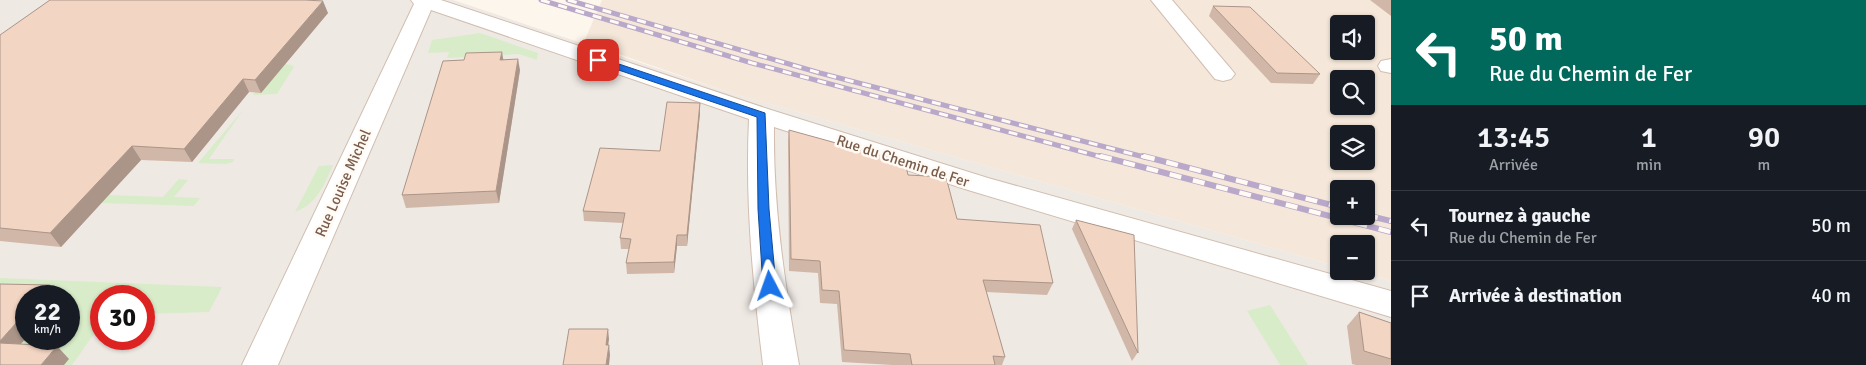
<!DOCTYPE html>
<html lang="fr">
<meta charset="utf-8">
<style>
body{margin:0;font-family:Signika,sans-serif;background:#242831;color:#f1f3f6;height:100vh;display:flex;flex-direction:column;font-size:19px;white-space:nowrap}
*{box-sizing:border-box;margin:0}
p{font-size:16px;color:#9ea1a6}
.icon{flex:none;width:28px;height:28px;fill:none;stroke:currentColor;stroke-width:2;stroke-linecap:round;stroke-linejoin:round}
.map{position:relative;flex:1;overflow:hidden}
.details{display:flex;flex-direction:column;background:#171b24;width:475px}
.details>*{flex:none}
.banner{background:#00695c;color:#fff;overflow:hidden}
.fabs{position:absolute;left:1330px;top:15px;display:grid;gap:10px}
.fabs a{display:grid;place-items:center;width:45px;height:45px;border-radius:5px;background:#171b24;box-shadow:0 1px 4px #0004;font-size:25px}
.speed{position:absolute;left:15px;top:285px;display:flex;gap:10px;font-size:25px;font-weight:700;text-align:center}
.speed>*{display:grid;place-content:center;width:65px;height:65px;border-radius:50%;background:#171b24;box-shadow:0 1px 4px #0004;line-height:1}
.speed small{font-size:12px;font-weight:400}
.speed .limit{border:8px solid #d22;background:#fff;color:#111}
.pin{position:absolute;display:grid;place-items:center;width:42px;height:42px;color:#fff;margin:-21px;border-radius:10px;box-shadow:0 2px 8px #0006}
.me{position:absolute;width:55px;margin:-28px;rotate:356deg;stroke-linejoin:round;filter:drop-shadow(0 0 4px #0008)}
.turn{display:flex;align-items:center;gap:18px;height:105px;padding:0 15px;font-size:22px}
.turn .icon{width:65px;height:65px;stroke-width:2.5}
.turn b{display:block;font-size:35px;line-height:42px}
.eta{display:flex;justify-content:space-evenly;align-items:center;height:85px;text-align:center}
.eta b{font-size:30px;font-weight:600;line-height:35px}
ul{padding:0;list-style:none}
li{display:flex;align-items:center;gap:15px;height:70px;padding:0 15px;border-top:1px solid #363941}
li div{flex:1}
li b{display:block;font-size:19px}
li em{font-style:normal}
main{display:flex;flex:1;min-height:0}
.map>svg:first-child{display:block}
.residential{fill:#f5e8da;fill-rule:evenodd}
.industrial{fill:#efe9e4;fill-rule:evenodd}
.green{fill:#d8ecc9}
.lines{fill:none;stroke-linecap:round;stroke-linejoin:round}
.minor-casing{stroke:#d1beb0;stroke-width:2}
.minor{fill:#fff;fill-rule:evenodd}
.rail-far1-casing{stroke:#b9a8c9;stroke-width:5}
.rail-casing{stroke:#b9a8c9;stroke-width:6}
.rail-far1{stroke:#fffaf3;stroke-width:3;stroke-dasharray:9;stroke-linecap:butt}
.rail{stroke:#fffaf3;stroke-width:4.5;stroke-dasharray:12;stroke-linecap:butt}
.wall{fill:#d1b7a8}
.shaded-wall{fill:#aa9588}
.building{fill:#f3d5c3;stroke:#aa9588}
.route{fill:#1a73e8;stroke:#114b97}
.labels{text-anchor:middle;dominant-baseline:central;stroke-width:5;stroke-linejoin:round;paint-order:stroke}
.street-label{font-size:15px;fill:#7a5c4d;stroke:#fffaf3}
</style>
<main>
<div class="map">
<svg width="1391" height="365" viewBox="0 0 1391 365">
<rect width="100%" height="100%" fill="#fdf6ec"/>
<path class="residential" d="M602,0H1391V281L1355,271H1366V244H1339V267L731,93L584,42ZM1339,24H1366V51H1339ZM1339,79H1366V106H1339ZM1339,134H1366V161H1339ZM1339,189H1366V216H1339Z"/>
<path class="industrial" d="M0,0H453L731,93L1339,267V271H1355L1391,281V365H0ZM26,296H69V339H26ZM101,296H144V339H101Z"/>
<g class="green">
<polygon points="480,33 538,53 537,60 519,54 447,58 449,52 428,53 432,40"/>
<polygon points="285,64 292,65 294,67 277,94 253,95"/>
<polygon points="243,110 209,159 234,159 233,162 226,164 198,163"/>
<path d="M333,165C324,185 317,204 295,212L319,166Z"/>
<polygon points="179,179 188,180 174,197 200,198 194,206 101,203 109,195 163,197"/>
<polygon points="0,278 222,287 209,312 144,314 144,296 101,296 101,324 72,365 64,365 68,359 11,356 26,338 69,339 69,296 0,297"/>
<polygon points="1270,305 1308,365 1280,365 1247,311"/>
</g>
<g class="lines">
<defs>
<g id="minor">
<path d="M411,0H441L771,110L988,178L1391,291V317L968,190L774,127C773,207 785,286 799,365H763C753,283 745,202 749,119L431,10L278,365H242L414,4Z"/>
<polygon points="1151,0 1172,0 1231,69 1235,74 1231,79 1223,81 1215,79"/>
<polygon points="1391,59 1391,73 1381,71 1378,66 1381,61"/>
</g>
</defs>
<use href="#minor" class="minor-casing"/>
<use href="#minor" class="minor"/>
<defs>
<g id="rail-far1">
<polyline points="541,0 752,63 1105,158"/>
<polyline points="568,0 820,73 1148,158"/>
</g>
<g id="rail">
<polyline points="1100,156 1391,232"/>
<polyline points="1143,156 1339,207"/>
<polyline points="1366,215 1391,221"/>
</g>
</defs>
<use href="#rail-far1" class="rail-far1-casing"/>
<use href="#rail" class="rail-casing"/>
<use href="#rail-far1" class="rail-far1"/>
<use href="#rail" class="rail"/>
</g>
<g class="wall">
<polygon points="1370,0 1391,0 1391,16"/>
<polygon points="1213,6 1320,74 1313,84 1271,83 1209,16"/>
<polygon points="328,13 261,93 249,92 192,162 141,160 61,247 0,241 0,35"/>
<polygon points="503,59 520,70 499,203 406,208 402,195"/>
<polygon points="700,103 700,113 687,246 677,246 674,273 627,274 626,263 629,249 621,249 620,238 623,223 584,221 583,211 660,151"/>
<polygon points="789,130 908,175 957,219 1053,283 1047,295 986,292 1005,357 1002,365 892,365 842,362 837,304 820,303 818,273 789,271 788,141"/>
<polygon points="1076,220 1138,352 1132,361 1072,229"/>
<polygon points="1359,312 1391,323 1391,365 1356,365 1352,364 1347,326"/>
</g>
<g class="shaded-wall">
<polygon points="323,1 328,13 261,93 255,80"/>
<polygon points="502,52 504,64 500,60"/>
<polygon points="518,59 520,70 499,203 496,191"/>
<polygon points="243,79 249,92 192,162 184,149"/>
<polygon points="700,103 700,113 687,246 687,235"/>
<polygon points="132,146 141,160 61,247 50,233"/>
<polygon points="677,235 677,246 674,273 674,262"/>
<polygon points="50,285 59,296 40,296"/>
<polygon points="26,312 26,338 11,356 0,345 0,341"/>
<polygon points="608,329 609,339 607,355 606,345"/>
<polygon points="609,345 610,355 609,365 606,365"/>
<polygon points="57,346 69,359 64,365 41,365"/>
</g>
<g class="building">
<polygon points="50,0 305,0 323,1 255,80 243,79 184,149 132,146 50,233 0,228 0,35"/>
<polygon points="1213,6 1250,7 1320,74 1277,73"/>
<polygon points="502,52 500,60 518,59 496,191 402,195 443,61 464,60 466,53"/>
<polygon points="667,102 700,103 687,235 677,235 674,262 626,263 631,239 620,238 625,213 583,211 600,148 660,151"/>
<polygon points="789,130 905,162 908,175 946,177 957,219 1040,225 1053,283 983,280 1005,357 993,356 995,365 912,365 910,354 844,350 839,291 822,290 820,261 791,259"/>
<polygon points="1076,220 1134,235 1138,352 1138,353"/>
<polygon points="0,284 50,285 40,296 26,296 26,312 0,341"/>
<polygon points="1359,312 1391,323 1391,359 1364,351"/>
<polygon points="569,329 608,329 606,345 609,345 606,365 563,365"/>
<polygon points="0,343 57,346 41,365 0,365"/>
</g>
<polygon class="route" points="598,57 765,113 769,209 776,286 774,289 765,289 763,286 758,209 757,117 595,62 595,58"/>
<g class="labels">
<g class="street-label">
<text transform="translate(903 161) rotate(18)">Rue du Chemin de Fer</text>
<text transform="translate(343 183) rotate(-66)">Rue Louise Michel</text>
</g>
</g>
</svg>
<div class="fabs">
<a><svg class="icon" aria-label="sound" viewBox="0 0 24 24"><path d="M4 9h4l5-4v14l-5-4H4zM17 9q2 3 0 6"/></svg></a>
<a><svg class="icon" aria-label="search" viewBox="0 0 24 24"><circle cx="10" cy="10" r="6"/><path d="M15 15l6 6"/></svg></a>
<a><svg class="icon" aria-label="layers" viewBox="0 0 24 24"><path d="M12 4l9 5-9 5-9-5zM3 14l9 5 9-5"/></svg></a>
<a>+</a>
<a>−</a>
</div>
<div class="speed"><div>22<small>km/h</small></div><div class="limit">30</div></div>
<div class="pin" style="left:598px;top:60px;background:#d93025"><svg class="icon" aria-label="arrive" viewBox="0 0 24 24"><path d="M6 21V4h12l-3 4 3 4H6"/></svg></div>
<svg class="me" style="left:770px;top:286px" viewBox="-20 -20 40 40"><path d="M0-17L14 15 0 8-14 15z" fill="#1a73e8" stroke="#fff" stroke-width="4"/></svg>
</div>
<section class="details">
<div class="banner">
<div class="turn"><svg class="icon" aria-label="left" viewBox="0 0 24 24"><path d="M17 20v-9H6M10 6l-5 5 5 5"/></svg><div><b>50 m</b>Rue du Chemin de Fer</div></div>
</div>
<div class="eta">
<div><b>13:45</b><p>Arrivée</p></div>
<div><b>1</b><p>min</p></div>
<div><b>90</b><p>m</p></div>
</div>
<ul>
<li><svg class="icon" aria-label="left" viewBox="0 0 24 24"><path d="M17 20v-9H6M10 6l-5 5 5 5"/></svg><div><b>Tournez à gauche</b><p>Rue du Chemin de Fer</p></div><em>50 m</em></li>
<li><svg class="icon" aria-label="arrive" viewBox="0 0 24 24"><path d="M6 21V4h12l-3 4 3 4H6"/></svg><div><b>Arrivée à destination</b></div><em>40 m</em></li>
</ul>
</section>
</main>
